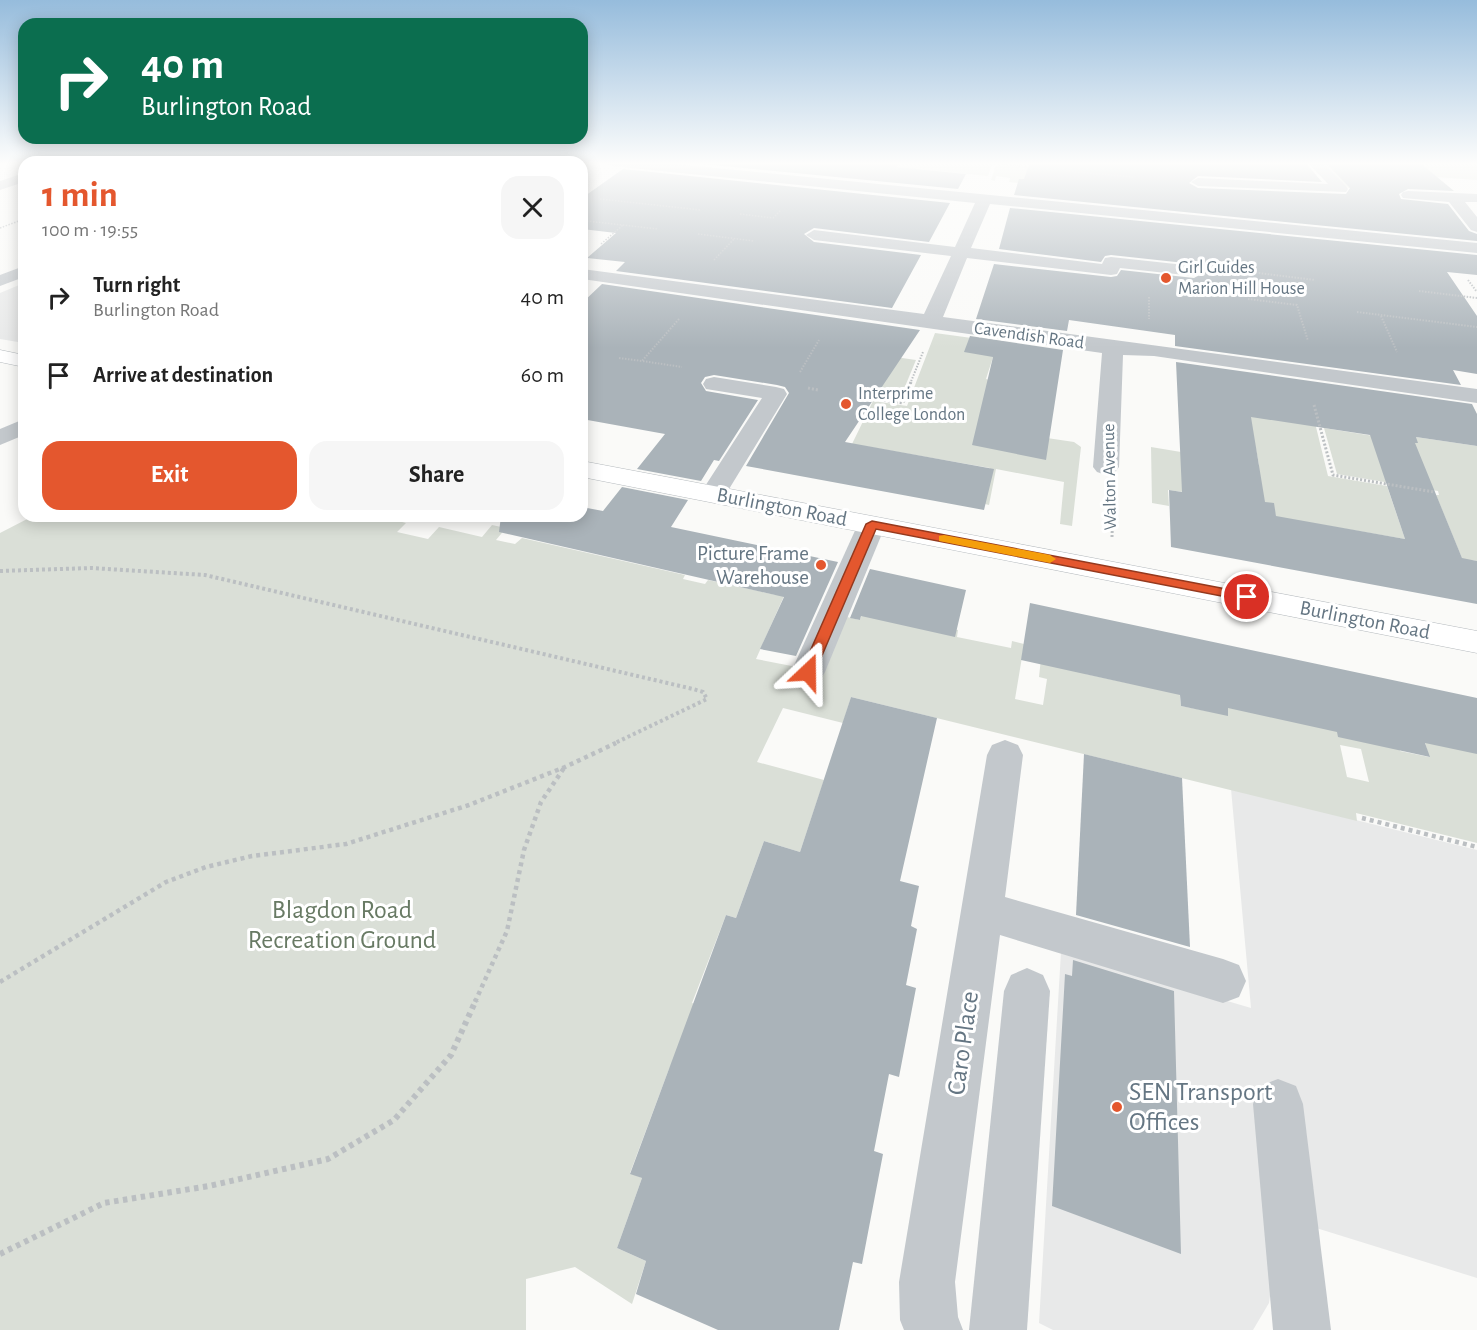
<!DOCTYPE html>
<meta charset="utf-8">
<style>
body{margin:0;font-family:"Alegreya Sans",sans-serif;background:#f6f6f6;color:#222;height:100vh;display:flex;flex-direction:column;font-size:22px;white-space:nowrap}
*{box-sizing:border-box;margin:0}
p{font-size:20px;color:#767676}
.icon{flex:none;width:33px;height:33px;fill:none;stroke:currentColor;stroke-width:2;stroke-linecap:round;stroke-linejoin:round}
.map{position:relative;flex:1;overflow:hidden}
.details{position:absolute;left:18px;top:156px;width:570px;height:366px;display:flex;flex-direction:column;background:#fff;border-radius:18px;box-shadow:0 3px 15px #0003}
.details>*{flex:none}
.guide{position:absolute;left:18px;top:18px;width:570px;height:126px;border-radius:18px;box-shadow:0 3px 15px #0003;background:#0b6e4f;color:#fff;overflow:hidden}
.pin{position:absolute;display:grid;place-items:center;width:51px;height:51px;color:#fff;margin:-26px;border:3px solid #fff;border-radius:50%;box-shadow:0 2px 6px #0007}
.me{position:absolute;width:66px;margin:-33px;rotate:23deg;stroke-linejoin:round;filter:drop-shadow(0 0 4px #0008)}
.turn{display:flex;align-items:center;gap:21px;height:126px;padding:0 24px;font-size:27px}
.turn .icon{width:78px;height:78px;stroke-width:2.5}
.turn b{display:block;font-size:42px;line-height:51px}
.round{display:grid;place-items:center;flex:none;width:63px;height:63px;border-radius:18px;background:#f6f6f6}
.headline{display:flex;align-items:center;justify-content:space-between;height:102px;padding:0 24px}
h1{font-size:36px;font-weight:700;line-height:45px;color:#e4572e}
.primary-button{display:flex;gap:12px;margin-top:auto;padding:12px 24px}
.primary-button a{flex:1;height:69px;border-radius:18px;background:#e4572e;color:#fff;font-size:24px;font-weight:700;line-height:69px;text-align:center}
.primary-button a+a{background:#f6f6f6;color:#222}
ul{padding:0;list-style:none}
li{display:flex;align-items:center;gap:18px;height:78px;padding:0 24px}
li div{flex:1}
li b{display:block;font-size:22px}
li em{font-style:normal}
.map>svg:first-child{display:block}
.built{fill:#e8e9e9}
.green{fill:#dadfd7;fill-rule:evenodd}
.building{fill:#aab3b9;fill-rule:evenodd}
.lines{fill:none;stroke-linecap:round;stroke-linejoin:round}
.major-casing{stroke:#b5babe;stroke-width:1}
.path-far5{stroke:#bbbfc2;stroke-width:1.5;stroke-dasharray:1.5 1.5;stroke-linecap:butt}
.path-far4{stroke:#bbbfc2;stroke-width:2;stroke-dasharray:1.5 1.5;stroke-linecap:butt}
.path-far3{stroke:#bbbfc2;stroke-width:3;stroke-dasharray:2 2;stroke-linecap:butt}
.path-far2{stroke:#bbbfc2;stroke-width:4;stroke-dasharray:3 3;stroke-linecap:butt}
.path-far1{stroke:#bbbfc2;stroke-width:4.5;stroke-dasharray:4 4;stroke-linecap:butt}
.path{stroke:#bbbfc2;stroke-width:6;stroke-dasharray:4.5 4.5;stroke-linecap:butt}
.minor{fill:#c3c8cc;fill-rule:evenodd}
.major{fill:#fff;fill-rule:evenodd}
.route{fill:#e4572e;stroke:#94391e;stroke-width:1.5}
.slow{fill:#f59e0b}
.poi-dot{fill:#e4572e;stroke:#fff;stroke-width:2}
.labels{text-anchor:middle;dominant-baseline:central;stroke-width:6;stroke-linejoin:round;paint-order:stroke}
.far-poi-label{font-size:18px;fill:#657683;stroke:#fff;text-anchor:start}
.far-street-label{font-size:18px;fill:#657683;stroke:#fff}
.street-label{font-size:21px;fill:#657683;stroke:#fff}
.poi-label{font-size:21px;fill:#657683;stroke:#fff;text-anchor:end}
.near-park-label{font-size:26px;fill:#687a64;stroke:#fff}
.near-street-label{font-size:26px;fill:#657683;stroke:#fff}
.near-poi-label{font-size:26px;fill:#657683;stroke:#fff;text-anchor:start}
</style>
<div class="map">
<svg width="1477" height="1330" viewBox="0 0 1477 1330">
<rect width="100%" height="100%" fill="#fafaf8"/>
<g class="built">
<polygon points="24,283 24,343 0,339 0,293"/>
<polygon points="1231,789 1477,850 1477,1278 1313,1227 1273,1275 1269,1303 1253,1330 1053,1330 1039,1323 1061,952 1251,1008"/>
</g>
<g class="green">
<polygon points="849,162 992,165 988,176 919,169 911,181 896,168 898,165"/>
<polygon points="979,162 1060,165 1061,162 1119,162 1123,170 1113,169 1114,174 1064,170 1097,174 1096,186 1079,185 1078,189 1026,184 1027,179 1020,179 1018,183 1009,182 1010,178 996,176 995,181 991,180 996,165 1038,167 1039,163 1030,163 1029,167"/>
<polygon points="1319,162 1477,162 1477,180 1435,177 1376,190 1348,188"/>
<polygon points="935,333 1016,344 993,357 986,379 993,381 1047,438 1074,442 1081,447 1072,526 1060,524 1064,482 996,469 989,505 981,503 990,468 852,444 873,401 907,406"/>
<polygon points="819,346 916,360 899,401 873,397"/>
<polygon points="1306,386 1328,476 1387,486 1405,539 1276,517 1273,504 1168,490 1169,506 1152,503 1151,447 1259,465 1256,449 1250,448 1245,419"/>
<polygon points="1324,428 1417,443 1416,437 1477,446 1477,561 1470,560 1477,595 1436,495 1439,495 1438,491 1337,474"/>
<path d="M33,516H379L406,523L397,532L428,539L439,527L482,537L492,525L506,528L496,540L515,544L522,538L685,575L683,579L705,584L708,580L776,595L788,587L756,659L802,668L838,615L860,620L863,611L958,630L957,637L1011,648L1012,641L1028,645L1023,651L1015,699L1043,705L1047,679L1039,677L1042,649L1086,674L1132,684L1179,687L1181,706L1228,715L1226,689L1396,737L1400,751L1429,757L1423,735L1473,745L1477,754V843L1356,813L1357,821L851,697L843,723L783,708L757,762L824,780L800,852L764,841L736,918L726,915L692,1003L704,1007L669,1069L630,1173L642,1178L617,1248L646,1261L632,1304L575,1267L526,1279V1330H0V533ZM1340,745L1361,749L1369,782L1347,777Z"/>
</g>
<g class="building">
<polygon points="682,162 900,162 897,167 966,174 958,189"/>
<polygon points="1030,162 1305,162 1322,182 1198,176 1189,183 1198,188 1346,194 1350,188 1325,162 1419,162 1454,191 1408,189 1399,194 1401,199 1448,204 1469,231 1477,234 1477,241 1014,195 1019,179 1024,179"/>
<polygon points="623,169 950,203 929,242 814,228 804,234 814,242 921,255 892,308 616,271 625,262 587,258 616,233 582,229 582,198"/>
<polygon points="1010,208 1477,255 1477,275 1447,272 1477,316 1477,374 1453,370 1461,385 1175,346 1175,335 1069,320 1067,331 976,319 994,264 1111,277 1117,276 1121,270 1194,278 1205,272 1194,264 1111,255 1105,256 1101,262 999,249"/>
<polygon points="602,284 920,330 845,442 994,469 984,510 746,466 789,393 785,387 777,385 714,375 705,377 701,383 706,391 758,400 719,461 714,460 701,481 637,469 665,434 582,419 582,303"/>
<polygon points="970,336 1063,350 1046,460 972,445 993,357 964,352"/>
<path d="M1176,362L1472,404L1477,414V446L1416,437L1418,443H1415L1462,558L1477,561V604L1171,547L1169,490L1182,492ZM1251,417L1370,435L1405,539L1276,516L1274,503L1265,502Z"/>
<polygon points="622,487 688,500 671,527 838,562 796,656 760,649 784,597 499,532 501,516 582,516 582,507 603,511"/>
<polygon points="870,569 966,590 955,637 861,616 860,620 850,618"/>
<polygon points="1030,603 1477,698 1477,754 1425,743 1430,757 1338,737 1337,732 1228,708 1228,716 1181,706 1180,695 1021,660"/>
<polygon points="851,697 937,718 900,881 919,886 911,926 917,929 906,985 916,988 899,1077 889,1074 874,1151 883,1154 862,1264 853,1262 839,1330 718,1330 636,1294 646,1261 617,1248 642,1178 630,1174 726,915 736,918 764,841 800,852"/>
<polygon points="1084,754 1182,778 1190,947 1076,915"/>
<polygon points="1073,960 1174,991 1181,1254 1052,1206 1065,974 1072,976"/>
</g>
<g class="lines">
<defs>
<g id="major">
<polygon points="0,350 24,355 24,367 0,362"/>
<polygon points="582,461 1477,631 1477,653 582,477"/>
</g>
</defs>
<use href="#major" class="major-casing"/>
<g class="path-far5">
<polyline points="971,162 1028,167"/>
<polyline points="1066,171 1133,177"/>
<polyline points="600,199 701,210"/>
<polyline points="740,214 773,218 781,210"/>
<polyline points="587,221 658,229"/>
<polyline points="0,228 24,219"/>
<polyline points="698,234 754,241"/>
<polyline points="601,244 623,225"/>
<polyline points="714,260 734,239"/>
</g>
<g class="path-far4">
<polyline points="1226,269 1315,280"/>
<polyline points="1468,280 1477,292"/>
<polyline points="1419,291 1477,298"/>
<polyline points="1149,297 1149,319"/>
<polyline points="1248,299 1297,305 1308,341"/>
<polyline points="1357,312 1477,327"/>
<polyline points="1381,316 1397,352"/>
<polyline points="679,319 642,361 682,367"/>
<polyline points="619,358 642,361"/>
<polyline points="800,372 819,340"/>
<polyline points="910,384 923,352"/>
</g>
<g class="path-far3">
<polyline points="808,388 818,390"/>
<polyline points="876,399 903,403 911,382"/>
<polyline points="1314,405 1333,475 1434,492"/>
<polyline points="1112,537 1113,499"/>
</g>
<polyline class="path-far2" points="0,571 91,568 205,575 693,689 703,692 707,699 613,744"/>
<g class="path-far1">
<polyline points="1362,818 1477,847"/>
<polyline points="0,982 166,882 206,867 252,856 346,844 469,805 565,767 616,743"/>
<polyline points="475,1002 507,931 524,850 541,802 564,768"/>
</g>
<polyline class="path" points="0,1254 104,1203 209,1186 328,1159 394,1120 451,1055 476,1000"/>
<g class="minor">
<polygon points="605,162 656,162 1477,243 1477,253 990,204 971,248 1102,264 1105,258 1111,257 1194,266 1203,271 1194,276 1120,268 1117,274 1111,275 967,258 943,317 1477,389 1477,403 1154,356 1123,355 1119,467 1115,472 1106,475 1097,472 1093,467 1102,353 582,279 582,269 924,314 951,256 814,240 806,235 814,230 955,247 975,203 612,166"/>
<polygon points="1307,162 1322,162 1346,186 1348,189 1346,192 1198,186 1191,182 1198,178 1328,184"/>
<polygon points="24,173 24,182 0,190 0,181"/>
<polygon points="1408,191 1477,194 1477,202 1465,202 1477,217 1477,232 1471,230 1449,202 1403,198 1401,195 1403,192"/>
<polygon points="24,266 24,277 0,286 0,275"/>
<polygon points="714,377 776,387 784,389 787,394 726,494 722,500 713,502 704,500 700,494 762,398 706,389 703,384 706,379"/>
<polygon points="24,419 24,435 0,445 0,429"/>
<polygon points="872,516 882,518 886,524 825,672 820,681 808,684 796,681 791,672 858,524 862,518"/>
<polygon points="1005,740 1018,745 1023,755 1005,897 1223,959 1239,965 1246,981 1239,997 1223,1003 1000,935 955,1282 958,1317 963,1330 904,1330 900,1320 899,1282 987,755 992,745"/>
<polygon points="1027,968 1043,975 1050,991 1027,1330 969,1330 1004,991 1011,975"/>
<polygon points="1278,1079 1296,1086 1303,1104 1331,1330 1273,1330 1253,1104 1260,1086"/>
</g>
<use href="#major" class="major"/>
</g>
<linearGradient id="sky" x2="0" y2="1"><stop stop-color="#96bcdc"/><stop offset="0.47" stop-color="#fdfdfc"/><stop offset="1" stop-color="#fdfdfc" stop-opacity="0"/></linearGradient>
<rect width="1477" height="348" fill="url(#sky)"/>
<polygon class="route" points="872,521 1247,593 1253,597 1247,601 876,529 815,672 813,675 803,675 801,672 866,524"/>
<polygon class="slow" points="944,535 1050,555 1056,559 1050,563 939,541 939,536"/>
<g class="poi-dot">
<circle cx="1166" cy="278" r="6"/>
<circle cx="846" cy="404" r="6"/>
<circle cx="821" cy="565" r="6"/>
<circle cx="1117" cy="1107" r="6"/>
</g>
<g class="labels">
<g class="far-poi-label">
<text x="1178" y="268">Girl Guides<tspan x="1178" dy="21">Marion Hill House</tspan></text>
<text x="858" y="394">Interprime<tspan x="858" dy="21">College London</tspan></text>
</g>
<g class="far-street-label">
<text transform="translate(1029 336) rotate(8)">Cavendish Road</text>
<text transform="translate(1110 477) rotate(-91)">Walton Avenue</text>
</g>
<g class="street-label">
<text transform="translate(782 507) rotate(11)">Burlington Road</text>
<text transform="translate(1365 620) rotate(11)">Burlington Road</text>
</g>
<g class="poi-label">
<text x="809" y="553">Picture Frame<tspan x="809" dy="24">Warehouse</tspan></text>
</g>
<g class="near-park-label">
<text x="342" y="910">Blagdon Road<tspan x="342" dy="30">Recreation Ground</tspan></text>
</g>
<g class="near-street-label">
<text transform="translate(963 1043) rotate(-82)">Caro Place</text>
</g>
<g class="near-poi-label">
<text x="1129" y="1092">SEN Transport<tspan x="1129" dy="30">Offices</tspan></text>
</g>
</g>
</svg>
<div class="pin" style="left:1247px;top:597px;background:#d93025"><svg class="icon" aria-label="arrive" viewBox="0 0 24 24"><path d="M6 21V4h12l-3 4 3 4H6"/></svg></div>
<svg class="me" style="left:808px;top:672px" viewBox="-20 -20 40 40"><path d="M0-17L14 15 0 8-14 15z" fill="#e4572e" stroke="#fff" stroke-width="4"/></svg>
<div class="guide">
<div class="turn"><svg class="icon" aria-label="right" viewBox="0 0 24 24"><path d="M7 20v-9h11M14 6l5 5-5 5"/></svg><div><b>40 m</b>Burlington Road</div></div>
</div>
<section class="details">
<div class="headline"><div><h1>1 min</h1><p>100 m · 19:55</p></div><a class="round"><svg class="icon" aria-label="close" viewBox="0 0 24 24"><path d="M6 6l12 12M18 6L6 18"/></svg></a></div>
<ul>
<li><svg class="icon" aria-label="right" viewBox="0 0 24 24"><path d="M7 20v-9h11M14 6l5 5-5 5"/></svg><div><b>Turn right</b><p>Burlington Road</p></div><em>40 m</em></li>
<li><svg class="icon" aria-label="arrive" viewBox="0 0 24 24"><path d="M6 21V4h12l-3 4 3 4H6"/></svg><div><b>Arrive at destination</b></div><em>60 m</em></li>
</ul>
<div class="primary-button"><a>Exit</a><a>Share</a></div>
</section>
</div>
